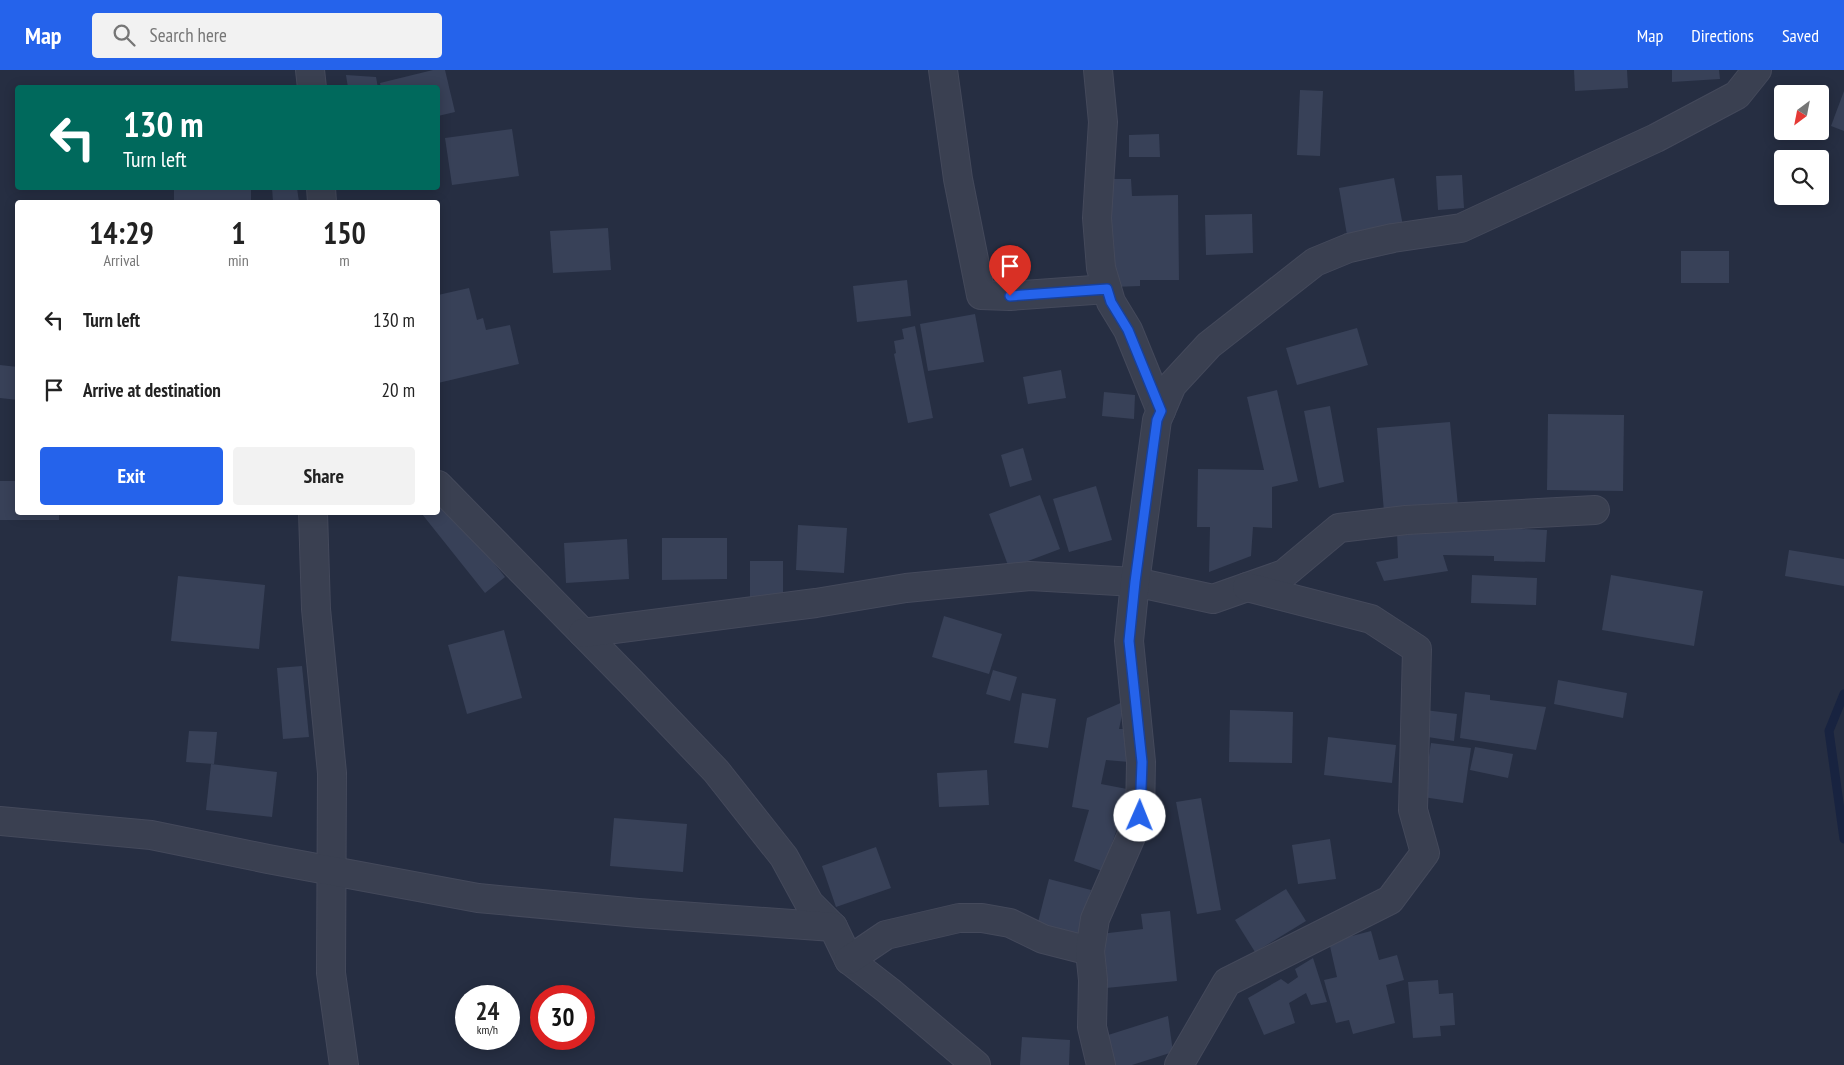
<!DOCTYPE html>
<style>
body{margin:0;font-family:"PT Sans Narrow",sans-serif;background:#f2f2f2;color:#222;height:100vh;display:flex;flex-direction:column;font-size:19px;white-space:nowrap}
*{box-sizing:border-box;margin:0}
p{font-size:16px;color:#767676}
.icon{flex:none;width:28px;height:28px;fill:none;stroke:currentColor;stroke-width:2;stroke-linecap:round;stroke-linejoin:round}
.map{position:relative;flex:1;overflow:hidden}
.drawer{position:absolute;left:15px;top:130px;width:425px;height:315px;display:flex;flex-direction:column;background:#fff;border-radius:5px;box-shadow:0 2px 12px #0003}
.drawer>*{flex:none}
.top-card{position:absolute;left:15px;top:15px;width:425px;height:105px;border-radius:5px;box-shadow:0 2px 12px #0003;background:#00695c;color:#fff;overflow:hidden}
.needle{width:32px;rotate:212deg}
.fabs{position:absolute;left:1774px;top:15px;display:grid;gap:10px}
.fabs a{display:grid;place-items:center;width:55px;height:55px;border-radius:5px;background:#fff;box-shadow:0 2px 12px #0003;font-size:25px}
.speed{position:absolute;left:455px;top:915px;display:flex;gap:10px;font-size:25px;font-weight:700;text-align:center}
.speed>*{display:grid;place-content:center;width:65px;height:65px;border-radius:50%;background:#fff;box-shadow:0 2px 12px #0003;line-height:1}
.speed small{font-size:12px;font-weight:400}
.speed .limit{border:8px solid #d22;background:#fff;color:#111}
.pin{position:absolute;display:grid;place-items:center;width:42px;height:42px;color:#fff;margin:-51px -21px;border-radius:50% 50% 50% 0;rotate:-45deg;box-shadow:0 0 5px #0007}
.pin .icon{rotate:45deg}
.me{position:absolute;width:55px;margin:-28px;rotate:1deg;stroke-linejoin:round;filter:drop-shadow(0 0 4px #0008)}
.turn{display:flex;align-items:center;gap:18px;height:105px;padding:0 25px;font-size:22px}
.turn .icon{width:65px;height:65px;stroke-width:2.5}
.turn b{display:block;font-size:35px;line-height:42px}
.eta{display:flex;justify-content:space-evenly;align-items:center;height:85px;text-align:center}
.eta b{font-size:30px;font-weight:700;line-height:35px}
.primary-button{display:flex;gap:10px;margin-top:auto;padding:10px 25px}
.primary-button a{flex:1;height:58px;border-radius:5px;background:#2563eb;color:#fff;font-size:20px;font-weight:700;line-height:58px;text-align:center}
.primary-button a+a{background:#f2f2f2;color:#222}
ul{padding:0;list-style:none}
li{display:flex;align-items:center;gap:15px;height:70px;padding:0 25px}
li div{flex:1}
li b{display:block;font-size:19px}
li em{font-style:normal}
header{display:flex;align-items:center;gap:30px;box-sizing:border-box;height:70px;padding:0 25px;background:#2563eb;color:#fff}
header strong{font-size:24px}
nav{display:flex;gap:28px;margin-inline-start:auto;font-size:18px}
.search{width:350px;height:45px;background:#f2f2f2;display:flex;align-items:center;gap:12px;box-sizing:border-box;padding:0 18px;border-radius:5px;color:#767676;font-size:19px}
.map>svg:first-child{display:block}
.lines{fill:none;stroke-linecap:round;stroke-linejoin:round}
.stream{stroke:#182340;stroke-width:9}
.building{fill:#384158}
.street-casing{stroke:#44495b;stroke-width:30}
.street{stroke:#3a4051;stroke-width:28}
.route-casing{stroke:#184099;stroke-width:12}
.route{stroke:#2563eb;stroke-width:9}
</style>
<header>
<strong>Map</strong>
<div class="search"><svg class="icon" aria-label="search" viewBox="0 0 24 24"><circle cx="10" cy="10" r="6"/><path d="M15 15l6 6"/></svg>Search here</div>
<nav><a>Map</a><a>Directions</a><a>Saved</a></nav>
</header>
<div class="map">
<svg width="1844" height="995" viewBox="0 0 1844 995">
<rect width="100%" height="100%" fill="#262e42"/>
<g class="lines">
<polyline class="stream" points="1844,624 1829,661 1844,769"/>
</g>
<g class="building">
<polygon points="433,0 445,0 455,42 438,46 438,18 381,18 380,13"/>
<polygon points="1574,0 1627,0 1628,18 1575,21"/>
<polygon points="1672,0 1719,0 1720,9 1672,12"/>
<polygon points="346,5 376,7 378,18 348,18"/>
<polygon points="1300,20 1323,21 1320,86 1297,85"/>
<polygon points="1844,21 1844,61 1831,56"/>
<polygon points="512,59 519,106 452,115 445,68"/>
<polygon points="1159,64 1160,87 1129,87 1129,65"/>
<polygon points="1462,105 1464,138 1438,140 1436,106"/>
<polygon points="1394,108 1403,156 1347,165 1339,118"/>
<polygon points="1111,109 1131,109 1132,126 1178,125 1179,210 1140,210 1140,216 1113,217"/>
<rect x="174" y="118" width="77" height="14"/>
<polygon points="272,118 297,118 299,132 273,132"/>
<polygon points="1252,144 1253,183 1206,185 1205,145"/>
<polygon points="608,158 611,200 553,203 550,161"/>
<rect x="1681" y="181" width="48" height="32"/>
<polygon points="907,210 911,246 857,252 853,216"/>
<polygon points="469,218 477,250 483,248 486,260 510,255 519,294 438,313 438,225"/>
<polygon points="975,244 984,292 928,301 920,254"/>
<polygon points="915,256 933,348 908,353 894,284 896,283 894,271 904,269 902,259"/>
<polygon points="1357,258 1368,295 1297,315 1286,278"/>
<polygon points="0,295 18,297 18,330 0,328"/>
<polygon points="1061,300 1066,328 1028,334 1023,307"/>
<polygon points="1277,320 1298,411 1272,417 1272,458 1253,457 1251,486 1209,502 1210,457 1197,457 1198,399 1264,400 1247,327"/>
<polygon points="1104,322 1135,325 1134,349 1102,346"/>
<polygon points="1330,336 1344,412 1319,418 1304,341"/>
<polygon points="1548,344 1624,345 1623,421 1547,420"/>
<polygon points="1450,352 1458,436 1384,442 1377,358"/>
<polygon points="1023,378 1032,410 1010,417 1001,385"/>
<polygon points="0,411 18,411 18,442 59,442 59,450 0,450"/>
<polygon points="1096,416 1112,470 1069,482 1053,429"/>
<polygon points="438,423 505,507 485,523 422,444 416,444 417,442 438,442"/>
<polygon points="1040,425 1060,479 1009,498 989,444"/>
<polygon points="798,455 847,458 844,503 796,500"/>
<polygon points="1470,457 1547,460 1545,492 1494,491 1494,486 1443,485 1448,501 1384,511 1376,492 1398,488 1397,463"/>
<polygon points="662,468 727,468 727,509 662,510"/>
<polygon points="627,469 629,509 566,513 564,473"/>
<polygon points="1789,480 1844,489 1844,516 1785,506"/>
<rect x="750" y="491" width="33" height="36"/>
<polygon points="1472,505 1537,508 1536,535 1471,533"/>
<polygon points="1611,505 1703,521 1694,576 1602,560"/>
<polygon points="178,506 265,515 259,579 171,571"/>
<polygon points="944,546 1002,564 989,604 932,587"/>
<polygon points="504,560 522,628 467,644 448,575"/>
<polygon points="302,596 309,667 283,669 277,598"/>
<polygon points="993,600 1017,607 1010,631 986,624"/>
<polygon points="1558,610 1627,623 1623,648 1554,634"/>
<polygon points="1465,622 1490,625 1490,630 1546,637 1536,680 1460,668"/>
<polygon points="1022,623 1056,629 1048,678 1014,673"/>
<polygon points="1125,631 1119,659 1128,659 1129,692 1106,690 1101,714 1127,719 1121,748 1102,801 1074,791 1089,740 1072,737 1087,648"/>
<polygon points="1230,640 1293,642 1292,693 1229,692"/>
<polygon points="1425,640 1457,644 1454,671 1421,666"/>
<polygon points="189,661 217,662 214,694 186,692"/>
<polygon points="1328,667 1396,675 1392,713 1324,705"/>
<polygon points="1431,673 1471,678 1463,733 1423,727"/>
<polygon points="1475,677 1513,684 1508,708 1470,700"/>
<polygon points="211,694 277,702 272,747 206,740"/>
<polygon points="987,700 989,735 939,737 937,703"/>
<polygon points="1201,728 1221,840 1197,844 1176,732"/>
<polygon points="614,748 687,754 683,802 610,796"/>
<polygon points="1330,769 1336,809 1298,814 1292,775"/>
<polygon points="876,777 891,818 836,837 822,796"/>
<polygon points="1049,809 1091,820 1079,866 1037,856"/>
<polygon points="1286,819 1306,851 1255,882 1235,850"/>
<polygon points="1170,841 1177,911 1106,918 1100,864 1143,859 1141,844"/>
<polygon points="1371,861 1379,890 1397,885 1404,910 1386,915 1395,953 1353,964 1349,950 1336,953 1324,910 1337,907 1329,872"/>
<polygon points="1313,888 1327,932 1311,935 1306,923 1289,933 1295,953 1264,965 1248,928 1281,909 1288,914 1298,907 1295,899"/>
<polygon points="1438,910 1439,924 1453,923 1455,955 1440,956 1441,966 1413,968 1408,912"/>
<polygon points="1168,946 1173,982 1132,995 1115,995 1105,966"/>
<polygon points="1022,967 1070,970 1069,995 1020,995"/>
</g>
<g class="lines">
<defs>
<g id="street">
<polyline points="310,0 312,18"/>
<polyline points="943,0 958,109 981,225 1010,226 1107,219"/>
<polyline points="1098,0 1103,52 1097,148 1101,198 1111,232 1128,260 1161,341"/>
<polyline points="321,118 322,132"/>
<polyline points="438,415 631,612 716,701 784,787 809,833 833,857"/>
<polyline points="313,442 316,539 332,703 331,903 344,995"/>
<polyline points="583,563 816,533 906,518 1030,506 1135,512 1213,529 1284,504 1339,458 1406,450 1595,440"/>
<polyline points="0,751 151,765 268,789 478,828 638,843 833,857 849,890 889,921 976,995"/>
<polyline points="849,890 886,865 959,848 982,848 1010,853 1043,869 1090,881"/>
<polyline points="1101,995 1092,957 1093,910 1090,881 1095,849 1140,746 1141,692 1129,571 1135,512 1157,350 1172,315 1209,275 1315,192 1349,178 1393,168 1461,158 1656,68 1737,25 1757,0"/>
<polyline points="1179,995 1227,912 1390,830 1425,783 1413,740 1417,579 1371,549 1247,517"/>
</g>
</defs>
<use href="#street" class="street-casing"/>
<use href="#street" class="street"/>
</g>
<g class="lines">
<defs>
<polyline id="route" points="1010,226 1107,219 1111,232 1128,260 1161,341 1157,350 1152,386 1135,512 1129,571 1142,692 1140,746"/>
</defs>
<use href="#route" class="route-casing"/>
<use href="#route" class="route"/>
</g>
</svg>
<div class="fabs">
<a><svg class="needle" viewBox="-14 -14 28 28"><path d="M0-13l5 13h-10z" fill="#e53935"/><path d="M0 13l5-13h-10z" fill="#767676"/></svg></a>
<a><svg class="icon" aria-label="search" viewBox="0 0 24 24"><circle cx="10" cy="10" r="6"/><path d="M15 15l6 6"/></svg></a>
</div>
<div class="speed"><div>24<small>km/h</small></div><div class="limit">30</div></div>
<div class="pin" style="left:1010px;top:226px;background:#d93025"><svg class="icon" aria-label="arrive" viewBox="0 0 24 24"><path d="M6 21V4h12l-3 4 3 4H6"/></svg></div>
<svg class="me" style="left:1140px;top:746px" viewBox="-20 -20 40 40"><circle r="19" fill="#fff"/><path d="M0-13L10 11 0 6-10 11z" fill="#2563eb"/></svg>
<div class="top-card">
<div class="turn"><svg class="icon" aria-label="left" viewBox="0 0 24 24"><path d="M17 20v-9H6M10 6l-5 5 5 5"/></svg><div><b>130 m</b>Turn left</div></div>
</div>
<section class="drawer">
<div class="eta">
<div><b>14:29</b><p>Arrival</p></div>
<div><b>1</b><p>min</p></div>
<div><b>150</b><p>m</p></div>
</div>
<ul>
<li><svg class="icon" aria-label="left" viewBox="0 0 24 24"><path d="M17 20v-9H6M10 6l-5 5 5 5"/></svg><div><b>Turn left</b></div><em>130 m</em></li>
<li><svg class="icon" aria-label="arrive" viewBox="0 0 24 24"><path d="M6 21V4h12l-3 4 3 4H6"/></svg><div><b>Arrive at destination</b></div><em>20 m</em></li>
</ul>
<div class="primary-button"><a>Exit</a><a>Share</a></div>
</section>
</div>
